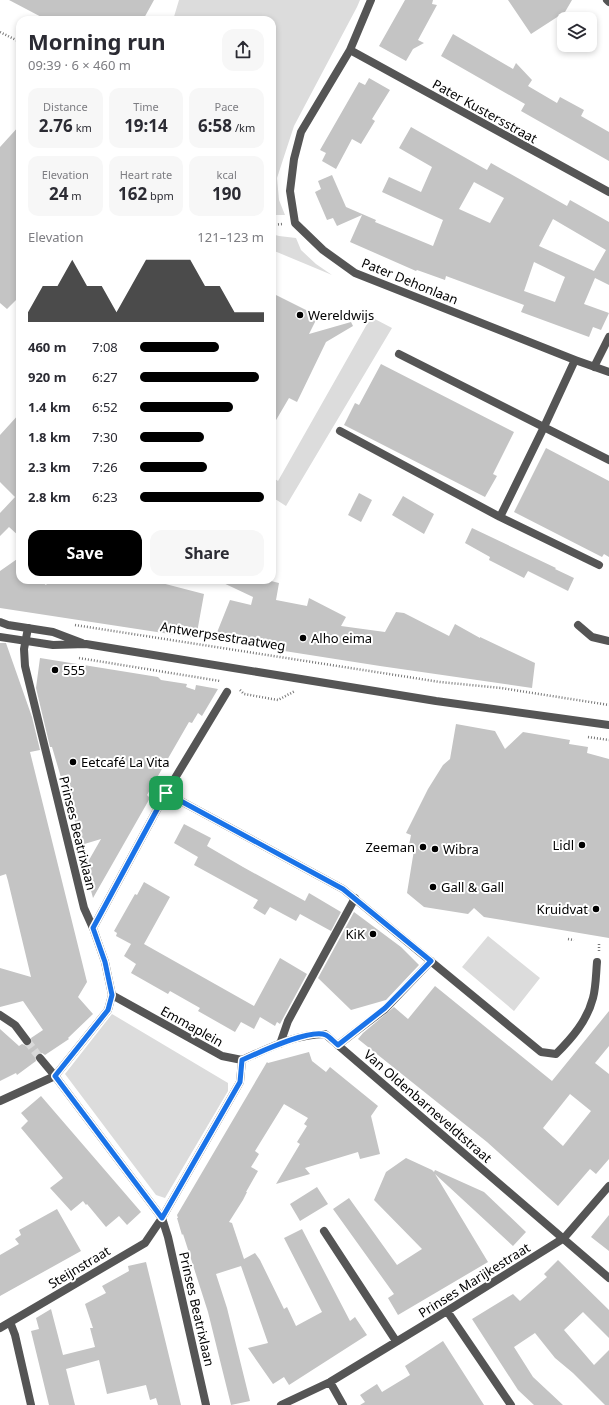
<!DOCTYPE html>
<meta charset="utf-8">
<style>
body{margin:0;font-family:"Noto Sans",sans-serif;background:#f7f7f7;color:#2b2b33;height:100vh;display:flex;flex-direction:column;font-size:15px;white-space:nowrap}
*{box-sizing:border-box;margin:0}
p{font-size:13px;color:#7c7c81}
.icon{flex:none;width:22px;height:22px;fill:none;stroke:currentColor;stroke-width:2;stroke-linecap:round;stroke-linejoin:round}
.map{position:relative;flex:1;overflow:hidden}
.drawer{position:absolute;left:16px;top:16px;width:260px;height:568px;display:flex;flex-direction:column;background:#fff;border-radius:12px;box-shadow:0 2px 6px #0003}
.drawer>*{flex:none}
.tools{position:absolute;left:557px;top:12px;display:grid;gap:8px}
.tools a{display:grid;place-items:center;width:40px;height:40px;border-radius:8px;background:#fff;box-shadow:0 2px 6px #0003;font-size:20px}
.pin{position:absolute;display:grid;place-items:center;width:34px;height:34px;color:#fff;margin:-17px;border-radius:8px;box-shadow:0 2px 6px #0006}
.round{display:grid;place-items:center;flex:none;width:42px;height:42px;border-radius:12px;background:#f7f7f7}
.overview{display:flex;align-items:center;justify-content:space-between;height:68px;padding:0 12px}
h1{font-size:22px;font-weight:700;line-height:30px}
.metrics{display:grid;grid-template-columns:repeat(3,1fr);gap:6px;height:68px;padding:4px 12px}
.metrics div{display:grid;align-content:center;border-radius:10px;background:#f7f7f7;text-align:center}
.metrics b{font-size:17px;font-weight:700}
.metrics small{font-size:11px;font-weight:400}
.metrics p{font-size:11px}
.chart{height:112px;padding:8px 12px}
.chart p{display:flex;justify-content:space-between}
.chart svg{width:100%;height:72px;margin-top:4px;fill:#000;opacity:.7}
.button{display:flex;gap:8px;margin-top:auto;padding:8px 12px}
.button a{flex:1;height:46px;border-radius:12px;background:#000;color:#fff;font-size:16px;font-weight:700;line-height:46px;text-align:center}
.button a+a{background:#f7f7f7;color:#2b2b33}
ul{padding:0 12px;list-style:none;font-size:13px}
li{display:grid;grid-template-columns:64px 48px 1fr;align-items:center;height:30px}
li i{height:10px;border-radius:5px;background:#000}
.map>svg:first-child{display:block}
.green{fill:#dcdcdc}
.building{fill:#c4c4c4;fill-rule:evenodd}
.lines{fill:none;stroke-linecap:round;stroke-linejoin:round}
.minor-tunnel{stroke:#d9d9d9;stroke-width:8;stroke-dasharray:8 4;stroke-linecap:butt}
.path{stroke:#777;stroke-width:2.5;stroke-dasharray:1 2;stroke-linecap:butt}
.service{stroke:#555;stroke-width:8}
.pedestrian{stroke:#555;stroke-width:8}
.minor{stroke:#555;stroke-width:8}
.tertiary{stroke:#555;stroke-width:8}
.route-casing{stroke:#fff;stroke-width:8}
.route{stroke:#1a73e8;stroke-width:5}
.poi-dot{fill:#000;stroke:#fff;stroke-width:1.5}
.labels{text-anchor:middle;stroke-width:4;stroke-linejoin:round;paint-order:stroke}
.street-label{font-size:13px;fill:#000;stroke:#fff}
.poi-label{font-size:13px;fill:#000;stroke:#fff;text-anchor:start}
</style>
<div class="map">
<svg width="609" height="1405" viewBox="0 0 609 1405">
<rect width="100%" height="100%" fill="#fff"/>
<path class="green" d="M 179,0 L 360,0 L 357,7 L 294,126 L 277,178 L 279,200 L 285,215 L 272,215 L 272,20 L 173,20 Z
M 272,234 L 279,236 L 296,238 L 301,250 L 316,264 L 332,275 L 272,250 Z
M 371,317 L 392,328 L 286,506 L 272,497 L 272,477 L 278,481 Z
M 488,936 L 540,978 L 514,1011 L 462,967 Z
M 112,1014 L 228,1083 L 228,1091 L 165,1198 L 156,1195 L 65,1074 Z"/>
<path class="building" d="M 9,0 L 154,0 L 143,20 L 47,20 Z
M 405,0 L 433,0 L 432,4 L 437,5 L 418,40 L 424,43 L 413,49 L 406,61 L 379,46 Z
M 508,0 L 572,0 L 565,12 L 531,34 Z
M 453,34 L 513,69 L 516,63 L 532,80 L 528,86 L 557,103 L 560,97 L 584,110 L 581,116 L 609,132 L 609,161 L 521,111 L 525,104 L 441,56 Z
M 369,78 L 390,90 L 372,119 L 375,121 L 361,144 L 352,139 L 336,169 L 322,161 L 326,153 L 320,150 L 359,82 L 365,85 Z
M 20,125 L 20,296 L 7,309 L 0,303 L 0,147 Z
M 411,127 L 487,170 L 491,163 L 567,206 L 570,200 L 609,222 L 609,285 L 595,278 L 584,304 L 609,313 L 601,330 L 593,327 L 589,337 L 521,312 L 524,305 L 446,276 L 445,280 L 417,270 L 416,271 L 350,242 L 362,215 L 337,226 L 333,218 L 327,220 L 315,192 L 321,189 L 318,181 L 332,175 L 346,207 L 376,220 L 375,222 L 433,246 L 443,220 L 382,192 L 389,177 L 421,192 L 432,167 L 399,148 ZM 474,182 L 504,198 L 490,223 L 459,209 ZM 553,219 L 606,250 L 594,271 L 539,246 ZM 534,262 L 565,277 L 555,302 L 524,291 Z
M 272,293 L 318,316 L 309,334 L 351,322 L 353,326 L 326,342 L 297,402 L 289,398 L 272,427 Z
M 381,364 L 514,432 L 493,474 L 497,476 L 485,497 L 344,425 L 355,403 L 359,405 Z
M 20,413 L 20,537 L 9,527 L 0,536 L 0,513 L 15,497 L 0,482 L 0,435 Z
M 546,448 L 609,481 L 609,557 L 604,554 L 602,557 L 514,512 Z
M 359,493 L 372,500 L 361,522 L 348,515 Z
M 403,496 L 434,514 L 424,534 L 392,515 Z
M 472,528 L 556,568 L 555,569 L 574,578 L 568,591 L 528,571 L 524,578 L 489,560 L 490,557 L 465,543 Z
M 20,557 L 20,580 L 39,580 L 46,585 L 50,580 L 150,580 L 204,594 L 196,638 L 0,608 L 0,571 Z
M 217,580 L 267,580 L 279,583 L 276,600 L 307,606 L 309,598 L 346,617 L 341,626 L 385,632 L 396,612 L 404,613 L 449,636 L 455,624 L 480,638 L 480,637 L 535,663 L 532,688 L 380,666 L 214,640 L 230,600 L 251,605 L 253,597 Z
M 0,643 L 6,643 L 32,717 L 40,750 L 30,752 L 87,982 L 78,997 L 93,1014 L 68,1038 L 69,1039 L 45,1055 L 42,1053 L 37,1054 L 35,1056 L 36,1061 L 17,1075 L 16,1073 L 0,1081 L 0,1029 L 19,1046 L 22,1044 L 27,1046 L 32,1044 L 31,1038 L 43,1030 L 23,1001 L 0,1007 L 0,968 L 31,977 L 8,881 L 6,874 L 0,876 Z
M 40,658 L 158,677 L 161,680 L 187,684 L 186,687 L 195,690 L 196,685 L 218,689 L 202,716 L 198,713 L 192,723 L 189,722 L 147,795 L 150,798 L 93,898 L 89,883 L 84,885 L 81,874 L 101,839 L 81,845 L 69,798 L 67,798 L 52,747 L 50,747 L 36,688 Z
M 456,724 L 495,731 L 505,749 L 523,732 L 570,740 L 569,744 L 588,747 L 587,753 L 609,759 L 609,938 L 484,917 L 474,908 L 468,914 L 424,907 L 407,893 L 414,850 L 408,850 L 411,835 L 406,833 L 428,789 L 443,765 L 450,759 Z
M 184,824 L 211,838 L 207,846 L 243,867 L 305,901 L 309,893 L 341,912 L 331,931 L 300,914 L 296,921 L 270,907 L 265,915 L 253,908 L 258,900 L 194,865 L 198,857 L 174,843 Z
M 144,882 L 170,897 L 144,944 L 254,1006 L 280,958 L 307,974 L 280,1024 L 277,1022 L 275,1026 L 260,1017 L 254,1029 L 241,1022 L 235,1032 L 198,1011 L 200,1008 L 170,991 L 168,994 L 131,973 L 136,964 L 124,956 L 131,944 L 116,936 L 117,933 L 114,931 L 135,894 L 137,895 Z
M 354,912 L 401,947 L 419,965 L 386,1000 L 351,1010 L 318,978 Z
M 435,986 L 552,1081 L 609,1011 L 609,1046 L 595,1063 L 609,1074 L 609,1159 L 596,1174 L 590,1169 L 558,1206 L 487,1142 L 358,1039 L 363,1033 L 394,1007 L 408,1019 ZM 570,1094 L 591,1111 L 563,1146 L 543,1128 Z
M 309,1052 L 312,1061 L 326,1072 L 330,1067 L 378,1106 L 371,1116 L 380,1154 L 360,1159 L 358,1152 L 305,1168 L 310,1174 L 276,1184 L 300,1144 L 297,1142 L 307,1126 L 304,1124 L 308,1118 L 284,1104 L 255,1151 L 259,1154 L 251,1167 L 258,1171 L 246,1192 L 247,1192 L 243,1200 L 229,1222 L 232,1223 L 244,1259 L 255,1253 L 260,1260 L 284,1309 L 287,1307 L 296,1326 L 322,1312 L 284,1238 L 302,1229 L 350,1321 L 355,1317 L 367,1335 L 289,1385 L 284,1377 L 273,1384 L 248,1348 L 268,1343 L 241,1266 L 216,1274 L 227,1308 L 250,1401 L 231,1405 L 208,1312 L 183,1234 L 182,1235 L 177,1218 L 178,1218 L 177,1215 L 267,1062 L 268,1063 Z
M 41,1096 L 141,1212 L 127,1225 L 119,1216 L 106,1227 L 87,1204 L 86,1205 L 83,1201 L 71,1211 L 50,1188 L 63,1178 L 21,1128 L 28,1121 L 21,1113 Z
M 406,1158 L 432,1170 L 434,1172 L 435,1170 L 484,1192 L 526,1232 L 513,1246 L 435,1174 L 488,1262 L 398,1315 L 388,1298 L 394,1294 L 333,1209 L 349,1198 L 397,1265 L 422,1249 L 374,1200 L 386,1172 Z
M 317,1187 L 328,1204 L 300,1221 L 290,1204 Z
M 57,1209 L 81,1251 L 0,1296 L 0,1255 L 19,1244 L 15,1239 L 21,1235 L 19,1230 Z
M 609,1215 L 609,1251 L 591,1237 Z
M 558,1260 L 609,1310 L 609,1338 L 583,1312 L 564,1330 L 594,1365 L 609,1350 L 609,1405 L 605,1405 L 573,1373 L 555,1358 L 535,1333 L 514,1347 L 533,1377 L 563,1405 L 534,1405 L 518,1390 L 472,1319 L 513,1294 L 520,1301 L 547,1277 L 544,1274 Z
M 146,1262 L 181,1405 L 158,1405 L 156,1398 L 150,1400 L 146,1385 L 107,1394 L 99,1360 L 66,1369 L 75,1405 L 49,1405 L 31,1331 L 39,1329 L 36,1318 L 51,1309 L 63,1355 L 95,1347 L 90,1328 L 93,1328 L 85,1304 L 106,1293 L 102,1286 L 129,1271 L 128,1266 Z
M 443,1341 L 484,1405 L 360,1405 L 365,1402 L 360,1395 L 377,1384 L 382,1392 L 410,1375 L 405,1366 Z"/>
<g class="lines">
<path class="minor-tunnel" d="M 27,1041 L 40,1058"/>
<path class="path" d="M 0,32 L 20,42
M 272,225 L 283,224
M 75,625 L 440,682 L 501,688 L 609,705
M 79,658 L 220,681
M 240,690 L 244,694 L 278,700 L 295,691
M 588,737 L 609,740
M 568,939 L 574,940
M 599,951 L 599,944"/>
<path class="service" d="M 340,431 L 500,517 L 599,565
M 500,517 L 544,427"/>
<path class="pedestrian" d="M 280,1044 L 288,1021 L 355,898
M 338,1045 L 385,1009 L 431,961"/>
<path class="minor" d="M 371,0 L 350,50 L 301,132 L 294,159 L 290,191 L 295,223 L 323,250 L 355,273 L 575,360 L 609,372
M 607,0 L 609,2
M 350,50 L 609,192
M 399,354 L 609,460
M 594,367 L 609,337
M 544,427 L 575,360
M 578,625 L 592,637 L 609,641
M 28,628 L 24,649 L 25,666 L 84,908 L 93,928 L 105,962 L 112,995 L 108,1010 L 55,1076 L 162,1218 L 168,1237 L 206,1405
M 166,793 L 343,889 L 541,1052 L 556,1054 C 572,1038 587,1021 593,998 C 596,987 596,973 597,962
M 93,928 L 166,793 L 227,692
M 0,1015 L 15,1025 L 27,1041
M 242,1060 C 269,1048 296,1034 325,1034 L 609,1278
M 0,1101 L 55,1076 L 40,1058
M 324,1231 L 396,1341
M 447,1311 L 511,1405
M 10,1322 L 15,1335 L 31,1405
M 0,1328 L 145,1243 L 162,1218 L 240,1082 L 242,1060 L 222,1056 L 112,995
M 330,1382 L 343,1405
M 281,1405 L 330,1382 L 447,1311 L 564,1238 L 609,1186"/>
<path class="tertiary" d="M 0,622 L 8,625 L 53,632 L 82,643
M 0,637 L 53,645 L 86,644 L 436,701 L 609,725"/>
</g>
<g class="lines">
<g class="route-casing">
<path id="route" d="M 166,793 L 343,889 L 431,961 L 385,1008 L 338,1045 C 334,1042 330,1037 326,1035 C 310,1028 258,1053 242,1060 L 240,1082 L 162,1218 L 55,1076 L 108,1010 L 112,995 L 105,962 L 93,928 Z"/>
</g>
<use href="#route" class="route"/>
</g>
<g class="poi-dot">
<circle cx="300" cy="315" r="4"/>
<circle cx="303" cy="638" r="4"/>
<circle cx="55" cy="670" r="4"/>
<circle cx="73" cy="762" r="4"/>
<circle cx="582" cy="845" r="4"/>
<circle cx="423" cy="847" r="4"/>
<circle cx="435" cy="849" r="4"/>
<circle cx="433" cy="887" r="4"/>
<circle cx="596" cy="909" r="4"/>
<circle cx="373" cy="934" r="4"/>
</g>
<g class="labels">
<g class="street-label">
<text transform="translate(485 111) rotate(29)" y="5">Pater Kustersstraat</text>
<text transform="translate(410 281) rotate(22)" y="5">Pater Dehonlaan</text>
<text transform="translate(223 636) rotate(9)" y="5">Antwerpsestraatweg</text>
<text transform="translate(78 833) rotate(76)" y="5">Prinses Beatrixlaan</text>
<text transform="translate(192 1026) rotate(29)" y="5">Emmaplein</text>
<text transform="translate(428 1106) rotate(41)" y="5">Van Oldenbarneveldtstraat</text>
<text transform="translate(79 1267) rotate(-31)" y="5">Steijnstraat</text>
<text transform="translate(474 1280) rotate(-32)" y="5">Prinses Marijkestraat</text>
<text transform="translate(197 1309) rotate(77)" y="5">Prinses Beatrixlaan</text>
</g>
<g class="poi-label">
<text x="308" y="320">Wereldwijs</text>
<text x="311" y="643">Alho eima</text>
<text x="63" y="675">555</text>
<text x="81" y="767">Eetcafé La Vita</text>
<text x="574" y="850" text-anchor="end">Lidl</text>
<text x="415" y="852" text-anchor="end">Zeeman</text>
<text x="443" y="854">Wibra</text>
<text x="441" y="892">Gall &amp; Gall</text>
<text x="588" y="914" text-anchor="end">Kruidvat</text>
<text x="365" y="939" text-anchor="end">KiK</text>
</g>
</g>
</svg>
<div class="tools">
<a><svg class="icon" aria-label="layers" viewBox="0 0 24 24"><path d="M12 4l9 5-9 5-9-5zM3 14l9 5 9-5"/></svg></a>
</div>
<div class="pin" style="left:166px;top:793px;background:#1e9e55"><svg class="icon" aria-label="arrive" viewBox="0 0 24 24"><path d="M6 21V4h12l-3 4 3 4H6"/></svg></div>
<section class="drawer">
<div class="overview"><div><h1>Morning run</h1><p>09:39 · 6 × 460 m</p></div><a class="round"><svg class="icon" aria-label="share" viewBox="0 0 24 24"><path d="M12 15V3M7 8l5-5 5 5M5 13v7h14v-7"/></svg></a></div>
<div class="metrics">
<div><p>Distance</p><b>2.76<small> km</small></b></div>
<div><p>Time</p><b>19:14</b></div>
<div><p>Pace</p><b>6:58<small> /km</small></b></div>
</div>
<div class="metrics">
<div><p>Elevation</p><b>24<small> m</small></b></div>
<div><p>Heart rate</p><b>162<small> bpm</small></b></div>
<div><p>kcal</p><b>190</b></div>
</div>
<div class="chart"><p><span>Elevation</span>121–123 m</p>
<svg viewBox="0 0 160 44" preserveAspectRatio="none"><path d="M0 44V38L10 22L20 22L30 6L40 22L50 22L60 38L70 22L80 6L90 6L100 6L110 6L120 22L130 22L140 38L150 38L160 38V44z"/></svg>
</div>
<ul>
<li><b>460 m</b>7:08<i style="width:64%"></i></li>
<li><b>920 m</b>6:27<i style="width:96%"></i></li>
<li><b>1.4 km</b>6:52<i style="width:75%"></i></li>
<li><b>1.8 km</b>7:30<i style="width:52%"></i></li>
<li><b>2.3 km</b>7:26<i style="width:54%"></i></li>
<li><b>2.8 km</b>6:23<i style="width:100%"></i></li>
</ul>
<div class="button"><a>Save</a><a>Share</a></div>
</section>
</div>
